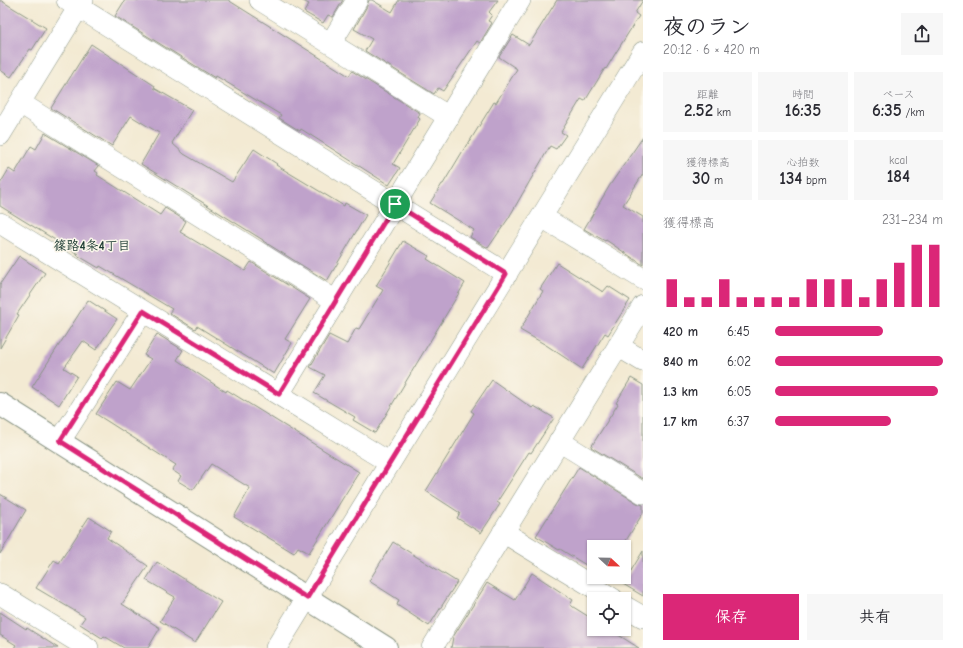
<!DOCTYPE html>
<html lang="ja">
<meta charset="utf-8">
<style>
body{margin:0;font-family:"Comic Neue","Klee One",sans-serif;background:#f7f7f7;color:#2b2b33;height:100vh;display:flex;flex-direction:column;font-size:15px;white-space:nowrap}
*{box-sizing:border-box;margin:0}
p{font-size:13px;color:#7c7c81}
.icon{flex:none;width:22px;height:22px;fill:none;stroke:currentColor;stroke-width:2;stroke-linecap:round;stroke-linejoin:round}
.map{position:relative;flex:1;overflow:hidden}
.details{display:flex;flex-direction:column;background:#fff;width:320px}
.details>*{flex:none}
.needle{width:26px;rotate:112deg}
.fabs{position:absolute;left:587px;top:540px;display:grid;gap:8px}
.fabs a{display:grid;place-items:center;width:44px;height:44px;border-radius:0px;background:#fff;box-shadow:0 1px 3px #0004;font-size:20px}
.pin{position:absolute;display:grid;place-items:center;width:34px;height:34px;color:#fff;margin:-17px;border:2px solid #fff;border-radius:50%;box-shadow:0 1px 4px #0007}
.round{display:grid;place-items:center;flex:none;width:42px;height:42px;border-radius:0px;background:#f7f7f7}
.headline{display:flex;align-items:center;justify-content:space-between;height:68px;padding:0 20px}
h1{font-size:22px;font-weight:700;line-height:30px}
.stats{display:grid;grid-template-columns:repeat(3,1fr);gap:6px;height:68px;padding:4px 20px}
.stats div{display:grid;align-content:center;border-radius:0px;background:#f7f7f7;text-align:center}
.stats b{font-size:17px;font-weight:700}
.stats small{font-size:11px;font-weight:400}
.stats p{font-size:11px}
.chart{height:112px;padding:8px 20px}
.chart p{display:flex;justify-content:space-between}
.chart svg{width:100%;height:72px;margin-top:4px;stroke:#db2777;stroke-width:6}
.button{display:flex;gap:8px;margin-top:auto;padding:8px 20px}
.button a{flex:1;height:46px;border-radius:0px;background:#db2777;color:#fff;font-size:16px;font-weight:700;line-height:46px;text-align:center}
.button a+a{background:#f7f7f7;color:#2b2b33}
ul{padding:0 20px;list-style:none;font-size:13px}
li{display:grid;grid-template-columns:64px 48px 1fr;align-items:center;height:30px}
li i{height:10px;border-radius:5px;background:#db2777}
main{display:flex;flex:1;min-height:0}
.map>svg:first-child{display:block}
.building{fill:#bfa2cb}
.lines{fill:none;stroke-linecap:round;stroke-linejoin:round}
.street-casing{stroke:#899484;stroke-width:22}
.primary-casing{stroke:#899484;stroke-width:24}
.street{stroke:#fff;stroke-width:21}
.primary{stroke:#fff;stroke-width:22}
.route-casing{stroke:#fff;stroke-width:8}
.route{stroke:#db2777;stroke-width:5}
.labels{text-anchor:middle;stroke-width:3;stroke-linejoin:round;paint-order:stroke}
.neighbourhood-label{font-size:13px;font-weight:bold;fill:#1f3d34;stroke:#fbf7ec}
</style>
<main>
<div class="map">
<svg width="643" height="648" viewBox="0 0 643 648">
<rect width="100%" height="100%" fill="#fbf7ec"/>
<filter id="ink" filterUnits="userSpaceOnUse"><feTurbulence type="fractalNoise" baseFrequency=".025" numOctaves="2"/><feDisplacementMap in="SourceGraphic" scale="8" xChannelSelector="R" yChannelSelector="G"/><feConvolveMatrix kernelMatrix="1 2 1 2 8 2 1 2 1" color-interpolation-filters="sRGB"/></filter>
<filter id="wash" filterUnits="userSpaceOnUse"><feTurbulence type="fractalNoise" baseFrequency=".012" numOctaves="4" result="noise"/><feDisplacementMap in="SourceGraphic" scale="16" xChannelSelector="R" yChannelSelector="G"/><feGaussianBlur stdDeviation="0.9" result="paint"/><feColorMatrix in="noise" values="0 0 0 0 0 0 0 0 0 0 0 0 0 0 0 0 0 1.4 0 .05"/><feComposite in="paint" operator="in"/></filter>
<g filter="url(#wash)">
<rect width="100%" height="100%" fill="#f3ead3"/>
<g id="blocks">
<path class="building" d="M 0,0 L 46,28 L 32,50 L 30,49 L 11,77 L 0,70 Z
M 125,0 L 228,0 L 349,76 L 352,71 L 420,113 L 418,117 L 420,119 L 393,164 L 400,168 L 389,185 L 301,129 L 300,131 L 279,118 L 281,115 L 216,76 L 215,78 L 115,16 Z
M 301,0 L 343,0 L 333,17 L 328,15 L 323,23 L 304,12 L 309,4 Z
M 369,0 L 372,0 L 392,12 L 399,0 L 498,0 L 489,12 L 492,15 L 488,21 L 492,23 L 480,43 L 477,41 L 443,91 L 438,88 L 434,94 L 365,51 L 372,39 L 354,29 L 367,6 Z
M 557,0 L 643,0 L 635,13 L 639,16 L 615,54 L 606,69 L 605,68 L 585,101 L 581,99 L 561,132 L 566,135 L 556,149 L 550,146 L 508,219 L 488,248 L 470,237 L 474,230 L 430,203 L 442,184 L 443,184 L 467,144 L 468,144 L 494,102 L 496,103 L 517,69 L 499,57 L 513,35 L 529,45 Z
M 91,44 L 155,86 L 154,88 L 192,110 L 172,143 L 184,154 L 232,182 L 254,149 L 277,164 L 276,165 L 344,206 L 345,203 L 366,215 L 327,281 L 263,241 L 263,240 L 141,164 L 159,133 L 131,116 L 112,146 L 51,108 Z
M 45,133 L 99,166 L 95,171 L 98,173 L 97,175 L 160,215 L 165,208 L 186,221 L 180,232 L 245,271 L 251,262 L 310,299 L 285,339 L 292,343 L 274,374 L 197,326 L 195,329 L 169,313 L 172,309 L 100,266 L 99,268 L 77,255 L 78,254 L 0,206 L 0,184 L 9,169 L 15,173 L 31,146 L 36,149 Z
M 643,137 L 643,174 L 623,205 L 643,217 L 643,265 L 606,240 L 605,241 L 584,229 L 610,185 Z
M 403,241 L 429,256 L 427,259 L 465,283 L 375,433 L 353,420 L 355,417 L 314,393 L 325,375 L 310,367 L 329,335 L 347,344 L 356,328 L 359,329 L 383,290 L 376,286 Z
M 19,256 L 45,273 L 17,314 L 19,315 L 0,348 L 0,284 Z
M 557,263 L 603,292 L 608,286 L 630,300 L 608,335 L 605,333 L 582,369 L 546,345 L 520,330 L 543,291 L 540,289 Z
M 88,300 L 117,319 L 96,350 L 83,341 L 64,368 L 77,376 L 59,405 L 32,387 Z
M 157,334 L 183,350 L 177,360 L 226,392 L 227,390 L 359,472 L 309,553 L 298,547 L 294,553 L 234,517 L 250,488 L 211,464 L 193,490 L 178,481 L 181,476 L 172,470 L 176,465 L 96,414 L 117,382 L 130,390 L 151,359 L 144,355 Z
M 631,378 L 643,385 L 643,479 L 591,447 L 618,404 L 616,403 Z
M 492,380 L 532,408 L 534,406 L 554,418 L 531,453 L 529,452 L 497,502 L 500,504 L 481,533 L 457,518 L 460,513 L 426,491 L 474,413 L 471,411 Z
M 579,467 L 637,503 L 643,505 L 643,513 L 622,547 L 594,547 L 594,570 L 560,549 L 559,550 L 536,536 Z
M 0,494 L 26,510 L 0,554 Z
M 89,517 L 111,531 L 107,538 L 148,566 L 122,604 L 160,628 L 148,648 L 124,648 L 104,636 L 102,638 L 80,624 L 85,617 L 36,588 L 54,560 L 59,563 Z
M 393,542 L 457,582 L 429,626 L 397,605 L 399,600 L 369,581 Z
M 643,551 L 643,596 L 623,584 Z
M 157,562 L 221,602 L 195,643 L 160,621 L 175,597 L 146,580 Z
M 532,573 L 573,600 L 570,605 L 594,620 L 594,631 L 595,629 L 609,629 L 639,648 L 451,648 L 453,637 L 487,583 L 515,600 Z
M 0,612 L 26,629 L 27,628 L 58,648 L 14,648 L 16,645 L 0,635 Z"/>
</g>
</g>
<g filter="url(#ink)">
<use href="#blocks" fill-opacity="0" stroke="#899484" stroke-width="1"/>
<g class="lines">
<g class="street-casing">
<path id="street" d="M 67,0 L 507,274
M 260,0 L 449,117
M 331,43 L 357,0
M 20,103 L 336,301
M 0,135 L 83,0
M 542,217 L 643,279
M 0,223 L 390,463
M 618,346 L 643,361
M 279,394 L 520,0
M 60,441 L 143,311
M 559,441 L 643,493
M 503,532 L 613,599
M 0,594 L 88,648
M 624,606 L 643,617
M 276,648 L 643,52
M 432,648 L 643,306"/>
</g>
<g class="primary-casing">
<path id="primary" d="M 0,404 L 386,648"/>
</g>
<use href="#street" class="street"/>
<use href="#primary" class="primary"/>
</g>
</g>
<g class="lines" filter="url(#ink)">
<g class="route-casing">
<path id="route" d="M 395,204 L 506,274 L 307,598 L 60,441 L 143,311 L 279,394 Z"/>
</g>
<use href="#route" class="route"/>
</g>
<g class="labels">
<g class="neighbourhood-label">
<text x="92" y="250">篠路4条4丁目</text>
</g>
</g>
</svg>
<div class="fabs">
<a><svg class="needle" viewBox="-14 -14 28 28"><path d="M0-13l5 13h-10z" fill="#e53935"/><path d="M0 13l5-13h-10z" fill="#7c7c81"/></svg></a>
<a><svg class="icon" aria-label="locate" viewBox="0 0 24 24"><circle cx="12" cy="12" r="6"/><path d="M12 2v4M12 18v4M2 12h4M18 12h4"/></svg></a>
</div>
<div class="pin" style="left:395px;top:204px;background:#1e9e55"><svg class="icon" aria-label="arrive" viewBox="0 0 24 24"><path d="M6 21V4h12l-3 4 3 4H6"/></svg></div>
</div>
<section class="details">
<div class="headline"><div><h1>夜のラン</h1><p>20:12 · 6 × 420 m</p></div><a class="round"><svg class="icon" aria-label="share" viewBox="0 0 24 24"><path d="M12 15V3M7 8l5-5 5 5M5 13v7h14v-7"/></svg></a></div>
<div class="stats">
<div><p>距離</p><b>2.52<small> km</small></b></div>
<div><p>時間</p><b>16:35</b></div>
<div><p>ペース</p><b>6:35<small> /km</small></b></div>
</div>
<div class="stats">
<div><p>獲得標高</p><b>30<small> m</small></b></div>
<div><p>心拍数</p><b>134<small> bpm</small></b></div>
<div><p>kcal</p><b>184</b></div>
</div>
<div class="chart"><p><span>獲得標高</span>231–234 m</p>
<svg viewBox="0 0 160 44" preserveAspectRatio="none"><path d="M5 44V27M15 44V38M25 44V38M35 44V27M45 44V38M55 44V38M65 44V38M75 44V38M85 44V27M95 44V27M105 44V27M115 44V38M125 44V27M135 44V17M145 44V6M155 44V6"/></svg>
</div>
<ul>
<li><b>420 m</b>6:45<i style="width:64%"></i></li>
<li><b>840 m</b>6:02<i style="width:100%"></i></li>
<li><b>1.3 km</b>6:05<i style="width:97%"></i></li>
<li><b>1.7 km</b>6:37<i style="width:69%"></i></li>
</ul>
<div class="button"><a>保存</a><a>共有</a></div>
</section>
</main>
